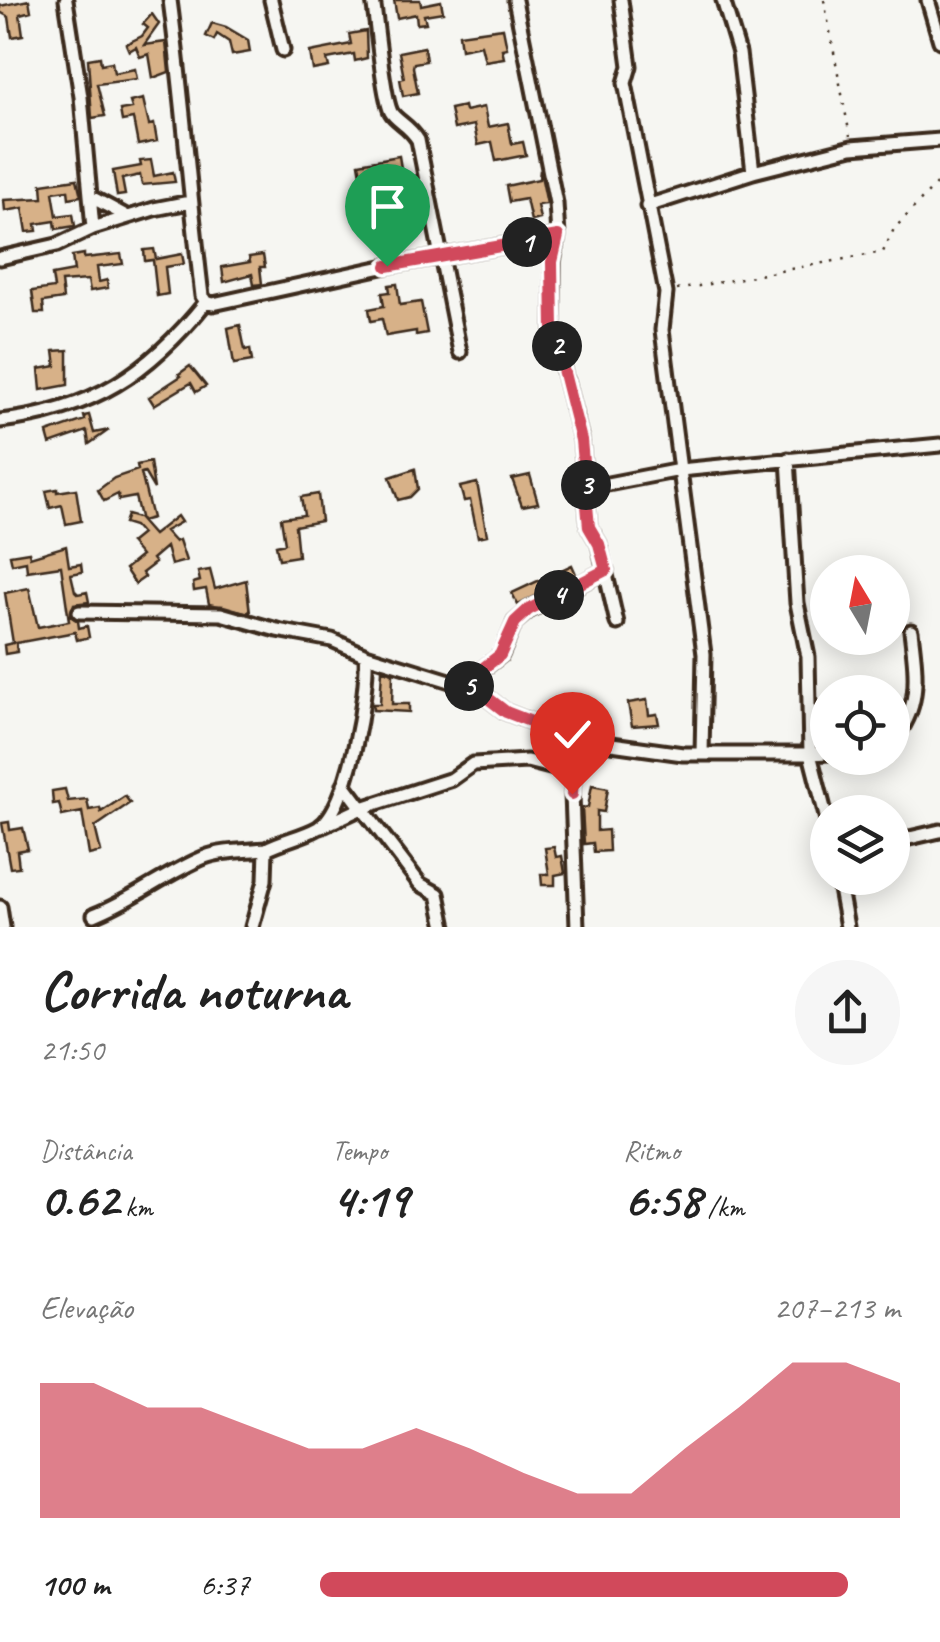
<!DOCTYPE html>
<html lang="pt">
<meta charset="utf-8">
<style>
body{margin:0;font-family:Caveat,sans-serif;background:#f6f6f6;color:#222;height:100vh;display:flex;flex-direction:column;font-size:38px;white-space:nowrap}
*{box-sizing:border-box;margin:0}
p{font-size:32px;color:#767676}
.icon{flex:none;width:55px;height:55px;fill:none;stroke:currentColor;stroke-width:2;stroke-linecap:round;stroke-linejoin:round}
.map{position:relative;height:927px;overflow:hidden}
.details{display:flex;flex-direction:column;background:#fff;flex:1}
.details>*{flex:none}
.needle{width:65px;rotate:350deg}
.controls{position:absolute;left:810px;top:555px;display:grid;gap:20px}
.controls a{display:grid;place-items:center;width:100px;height:100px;border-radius:50%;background:#fff;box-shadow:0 5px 25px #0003;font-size:50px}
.pin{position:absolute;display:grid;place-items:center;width:85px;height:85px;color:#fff;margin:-102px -42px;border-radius:50% 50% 50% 0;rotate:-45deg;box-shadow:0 0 10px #0007}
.pin .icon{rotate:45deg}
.km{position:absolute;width:50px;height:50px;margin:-25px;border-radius:50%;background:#222;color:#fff;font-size:28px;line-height:50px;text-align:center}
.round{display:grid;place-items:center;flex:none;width:105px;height:105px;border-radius:52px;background:#f6f6f6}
.headline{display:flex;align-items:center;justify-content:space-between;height:170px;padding:0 40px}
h1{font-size:55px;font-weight:600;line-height:75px}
.figures{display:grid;grid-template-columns:repeat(3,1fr);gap:15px;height:170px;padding:10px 40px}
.figures div{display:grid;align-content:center}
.figures b{font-size:50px;font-weight:600}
.figures small{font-size:28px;font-weight:400}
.figures p{font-size:28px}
.chart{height:280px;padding:20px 40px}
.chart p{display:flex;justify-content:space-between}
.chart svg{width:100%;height:180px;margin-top:10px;fill:#d1495b;opacity:.7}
ul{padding:0 40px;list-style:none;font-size:32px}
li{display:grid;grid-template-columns:160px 120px 1fr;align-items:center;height:75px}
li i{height:25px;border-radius:12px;background:#d1495b}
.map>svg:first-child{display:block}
.building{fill:#d7b188;stroke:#3b2a1e;stroke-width:2.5}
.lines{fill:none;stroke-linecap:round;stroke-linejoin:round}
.minor-casing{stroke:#3b2a1e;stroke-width:19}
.path{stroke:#3b2a1e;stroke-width:2.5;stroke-dasharray:2.5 8;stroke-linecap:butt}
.minor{stroke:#f6f6f2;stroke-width:11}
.route-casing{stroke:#fff;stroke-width:20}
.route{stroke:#d1495b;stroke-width:12}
</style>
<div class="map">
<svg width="940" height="927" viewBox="0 0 940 927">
<rect width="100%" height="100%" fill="#f6f6f2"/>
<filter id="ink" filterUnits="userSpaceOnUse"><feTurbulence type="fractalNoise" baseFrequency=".01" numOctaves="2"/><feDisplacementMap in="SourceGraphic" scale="20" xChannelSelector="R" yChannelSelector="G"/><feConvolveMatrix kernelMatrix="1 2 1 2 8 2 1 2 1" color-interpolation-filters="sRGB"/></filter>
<g filter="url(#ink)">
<path class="building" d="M 29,0 L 31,11 L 20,14 L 23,35 L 12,37 L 9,17 L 0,12 L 0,6 Z
M 394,0 L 420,0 L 421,5 L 441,1 L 443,12 L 424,15 L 426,23 L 417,24 L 416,14 L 397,18 Z
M 152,14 L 159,24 L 144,45 L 166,42 L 169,72 L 153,78 L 149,54 L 140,57 L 136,47 L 129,51 L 126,44 L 142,36 L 148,28 L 143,24 Z
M 212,23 L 226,27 L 248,40 L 250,52 L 232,55 L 229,42 L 217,34 L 214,40 L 206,36 Z
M 503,28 L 507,48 L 502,49 L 504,58 L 485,61 L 481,45 L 461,49 L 459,34 Z
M 366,31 L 367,58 L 355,61 L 354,54 L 327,59 L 329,67 L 313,70 L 310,52 L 351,44 L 349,34 Z
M 424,47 L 426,61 L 414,63 L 413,67 L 418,93 L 403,96 L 400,79 L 404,78 L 399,52 Z
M 100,57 L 101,64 L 112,62 L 114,73 L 135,69 L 137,79 L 97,84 L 105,116 L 92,118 L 88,59 Z
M 143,99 L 149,125 L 154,124 L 157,141 L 138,145 L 133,119 L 122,121 L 120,110 L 132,108 L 130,102 Z
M 464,106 L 465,111 L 484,107 L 488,127 L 508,123 L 512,144 L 523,142 L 526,155 L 496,161 L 492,142 L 478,145 L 474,125 L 454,129 L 450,109 Z
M 399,156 L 401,168 L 392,170 L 399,225 L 388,227 L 378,172 L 361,174 L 359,163 Z
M 151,160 L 154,176 L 173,172 L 175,182 L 142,185 L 140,175 L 122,179 L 125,195 L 117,196 L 113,171 L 141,166 L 140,161 Z
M 540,170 L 547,204 L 537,205 L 540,219 L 531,221 L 526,199 L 509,202 L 506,186 L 539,179 Z
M 77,179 L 81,196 L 69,198 L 68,190 L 53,192 L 57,216 L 73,214 L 75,226 L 56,229 L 55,221 L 36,224 L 37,231 L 27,232 L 23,208 L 5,211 L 4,200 L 43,198 L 42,184 Z
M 154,249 L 156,259 L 182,254 L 184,264 L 165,267 L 168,294 L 157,296 L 153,260 L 145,261 L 144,250 Z
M 84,254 L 84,258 L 121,254 L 123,264 L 97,267 L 99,282 L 107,280 L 108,288 L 90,291 L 88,280 L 61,282 L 63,299 L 43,302 L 44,313 L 35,313 L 32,291 L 54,288 L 52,275 L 74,271 L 72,256 Z
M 263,255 L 265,267 L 260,267 L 262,284 L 254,285 L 252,274 L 224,282 L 222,267 L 250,262 L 249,257 Z
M 397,284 L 400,305 L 421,302 L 427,333 L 416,335 L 416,331 L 386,336 L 382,319 L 371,321 L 369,309 L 384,306 L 382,293 L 390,292 L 389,285 Z
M 240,325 L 245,350 L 250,349 L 252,361 L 234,364 L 228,328 Z
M 68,350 L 68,385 L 41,390 L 39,369 L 56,366 L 54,351 Z
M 190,366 L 206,386 L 196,392 L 191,383 L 154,405 L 149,397 L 181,376 L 179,374 Z
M 89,415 L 94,433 L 109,430 L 89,444 L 87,431 L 50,444 L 47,433 L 85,420 L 84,416 Z
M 150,462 L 154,489 L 144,472 L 141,473 L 152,518 L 141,521 L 135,497 L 119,500 L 118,494 L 104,501 L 98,490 L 114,478 L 138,470 L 137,465 Z
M 415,469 L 418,489 L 410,497 L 398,500 L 390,477 Z
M 530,475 L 538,503 L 522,506 L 512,479 Z
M 477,483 L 487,535 L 478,537 L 470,500 L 464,501 L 460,487 Z
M 57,489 L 57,492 L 76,489 L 81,521 L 66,524 L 62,505 L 50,508 L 46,491 Z
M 318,494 L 321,521 L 295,526 L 298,556 L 279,559 L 276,545 L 285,543 L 281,518 L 304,515 L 301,497 Z
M 127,515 L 138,518 L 153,535 L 177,516 L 181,522 L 165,531 L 175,542 L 179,540 L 186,561 L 171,565 L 166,547 L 152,559 L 155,563 L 142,573 L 145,577 L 135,584 L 125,569 L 141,556 L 130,543 L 141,534 L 134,526 L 124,523 Z
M 66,546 L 69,566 L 81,564 L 82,572 L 71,574 L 75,591 L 78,594 L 87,592 L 89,602 L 74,604 L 70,616 L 78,621 L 79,628 L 87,626 L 89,637 L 77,640 L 75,632 L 16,643 L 17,652 L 5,654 L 4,645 L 13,643 L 5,593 L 29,588 L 38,627 L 69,621 L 61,566 L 27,571 L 26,561 L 12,564 L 10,555 L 29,552 L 30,557 Z
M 572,565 L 576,574 L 555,582 L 556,585 L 518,605 L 512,593 Z
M 210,570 L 215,589 L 246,580 L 250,613 L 209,604 L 206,589 L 194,591 L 193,583 L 200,581 L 198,572 Z
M 382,670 L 393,673 L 392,704 L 409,704 L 409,712 L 373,710 L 373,704 L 380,704 Z
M 647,700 L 649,715 L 657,714 L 659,724 L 632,726 L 628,703 Z
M 592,785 L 608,788 L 604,812 L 597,811 L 597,831 L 608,830 L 609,851 L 594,852 L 593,843 L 584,844 L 582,808 L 588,807 Z
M 65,789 L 68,801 L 87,799 L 89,810 L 100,808 L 101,812 L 125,796 L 130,803 L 95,827 L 101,852 L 89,855 L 82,812 L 62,816 L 59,803 L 53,804 L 52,791 Z
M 9,822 L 10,830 L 23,828 L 28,849 L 17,851 L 19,867 L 10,868 L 2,823 Z
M 554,847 L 556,857 L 562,856 L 565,873 L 555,875 L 555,885 L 542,885 L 541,874 L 549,874 L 545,848 Z"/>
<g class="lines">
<g class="minor-casing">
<path id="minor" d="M 66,0 L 81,97 L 93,228
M 170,0 C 183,99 190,197 202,296 L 206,302 L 213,304 L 387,266 L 558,236
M 271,0 L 283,50
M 373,0 C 377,22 383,97 391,112 C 396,121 409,125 418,140 L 460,352
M 515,0 L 556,203 L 558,236 L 553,262 L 553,330 L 581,439 L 589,527 L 599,544 L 617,623
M 621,0 L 630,66 L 625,83 L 666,293 L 662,330 L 680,470 L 940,445
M 723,0 L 739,53 L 753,172
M 928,0 L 940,41
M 91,197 L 128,217
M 647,206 L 753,172 L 852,147 L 940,140
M 0,258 L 57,245 L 93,228 L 154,209 L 190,202
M 0,421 C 92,411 149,373 206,302
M 788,459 L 797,603 L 808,657 L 810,754 L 828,753
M 587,488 L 680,470 L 704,654 L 702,754
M 79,612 L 221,614 L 277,630 L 332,640 L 366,655 L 476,689 L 506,712 L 576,739 L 683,754 L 810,754 L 828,824
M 463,684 L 501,655 L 515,622 L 528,611 L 606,570
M 576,739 L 572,794 L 577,927
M 892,741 C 922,708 916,673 911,631
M 321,827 L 362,808 L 344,784
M 892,842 L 940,831
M 838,878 L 847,927
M 0,907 L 3,927
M 94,915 C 133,900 166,873 205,857 C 222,850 247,851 266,849
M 252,927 L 265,880 L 266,849 C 283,840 302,837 318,828 C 350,809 368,691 366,655
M 445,927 L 438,894 L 420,884 L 362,808 L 452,779 L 473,764 L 527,761 L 574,773"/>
</g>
<path class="path" d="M 824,0 L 850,136
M 677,290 L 883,252 L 894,229 L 940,180"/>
<use href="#minor" class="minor"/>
</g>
</g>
<g class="lines" filter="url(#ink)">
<g class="route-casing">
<path id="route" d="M 387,266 L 558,236 L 552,262 L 553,330 L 581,440 L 589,527 L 599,544 L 606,570 L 528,610 L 515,622 L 500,655 L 463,684 L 476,689 L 506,712 L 576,739 L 572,794"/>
</g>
<use href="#route" class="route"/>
</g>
</svg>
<div class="controls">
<a><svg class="needle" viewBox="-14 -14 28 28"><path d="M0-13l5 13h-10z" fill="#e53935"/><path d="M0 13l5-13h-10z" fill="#767676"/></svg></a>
<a><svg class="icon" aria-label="locate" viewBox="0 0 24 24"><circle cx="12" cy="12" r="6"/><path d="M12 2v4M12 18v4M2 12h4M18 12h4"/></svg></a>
<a><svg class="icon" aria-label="layers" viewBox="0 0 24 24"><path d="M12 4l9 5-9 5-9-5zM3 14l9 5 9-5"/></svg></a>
</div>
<div class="pin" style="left:387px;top:266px;background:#1e9e55"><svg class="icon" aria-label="arrive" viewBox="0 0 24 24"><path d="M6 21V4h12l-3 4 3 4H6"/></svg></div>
<div class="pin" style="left:572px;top:794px;background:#d93025"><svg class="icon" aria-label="check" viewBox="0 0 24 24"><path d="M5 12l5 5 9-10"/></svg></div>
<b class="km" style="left:527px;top:242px">1</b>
<b class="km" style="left:557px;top:346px">2</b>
<b class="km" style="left:586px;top:485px">3</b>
<b class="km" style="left:559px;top:595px">4</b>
<b class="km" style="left:469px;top:686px">5</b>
</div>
<section class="details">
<div class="headline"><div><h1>Corrida noturna</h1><p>21:50</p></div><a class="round"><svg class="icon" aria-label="share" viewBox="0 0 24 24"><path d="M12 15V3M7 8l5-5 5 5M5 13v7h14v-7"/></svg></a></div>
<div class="figures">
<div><p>Distância</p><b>0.62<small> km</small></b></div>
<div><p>Tempo</p><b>4:19</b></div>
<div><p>Ritmo</p><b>6:58<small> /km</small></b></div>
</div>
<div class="chart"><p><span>Elevação</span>207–213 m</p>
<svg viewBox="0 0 160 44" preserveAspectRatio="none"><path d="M0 44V11L10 11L20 17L30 17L40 22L50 27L60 27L70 22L80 27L90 33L100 38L110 38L120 27L130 17L140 6L150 6L160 11V44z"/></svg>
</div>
<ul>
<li><b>100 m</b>6:37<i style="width:91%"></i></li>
</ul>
</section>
